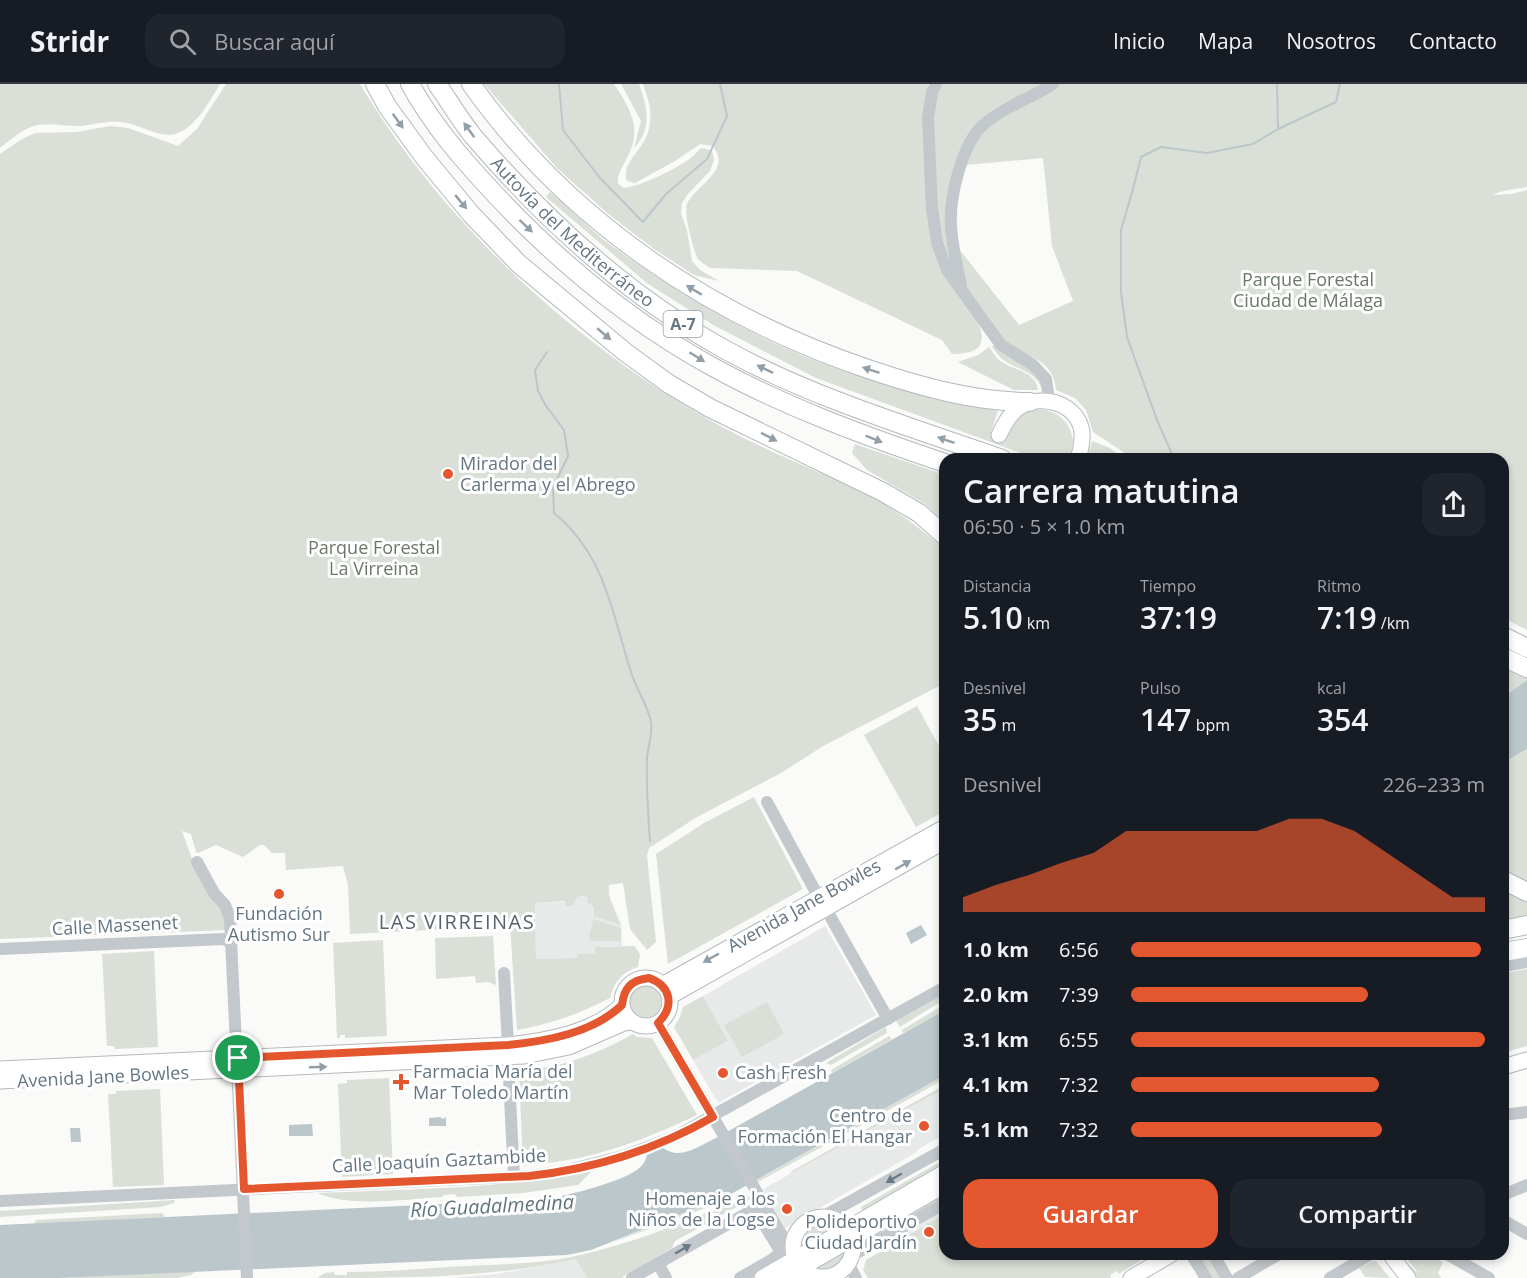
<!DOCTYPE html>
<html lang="es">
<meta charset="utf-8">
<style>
body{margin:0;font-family:"Open Sans",sans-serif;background:#20242c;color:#f1f3f6;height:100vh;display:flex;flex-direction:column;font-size:22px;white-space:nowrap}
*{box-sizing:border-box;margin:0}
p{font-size:20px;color:#9ea1a6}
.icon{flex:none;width:33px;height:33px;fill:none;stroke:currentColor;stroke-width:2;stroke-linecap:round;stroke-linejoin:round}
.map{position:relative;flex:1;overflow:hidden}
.panel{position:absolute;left:939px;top:369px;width:570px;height:807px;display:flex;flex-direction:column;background:#171b24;border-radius:18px;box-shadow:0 3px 9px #0003}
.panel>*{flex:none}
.pin{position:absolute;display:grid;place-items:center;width:51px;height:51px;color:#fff;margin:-26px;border:3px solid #fff;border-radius:50%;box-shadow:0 2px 6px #0007}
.round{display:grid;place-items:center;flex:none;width:63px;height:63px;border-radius:18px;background:#20242c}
.overview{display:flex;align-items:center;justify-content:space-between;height:102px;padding:0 24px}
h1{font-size:33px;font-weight:600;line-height:45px}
.stats{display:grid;grid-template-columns:repeat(3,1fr);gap:9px;height:102px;padding:6px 24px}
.stats div{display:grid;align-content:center}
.stats b{font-size:30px;font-weight:600}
.stats small{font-size:16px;font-weight:400}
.stats p{font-size:16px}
.chart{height:168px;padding:12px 24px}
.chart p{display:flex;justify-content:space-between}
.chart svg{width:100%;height:108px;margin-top:6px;fill:#e4572e;opacity:.7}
.primary-button{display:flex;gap:12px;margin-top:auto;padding:12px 24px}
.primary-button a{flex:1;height:69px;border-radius:18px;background:#e4572e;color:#fff;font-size:24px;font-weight:600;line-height:69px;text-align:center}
.primary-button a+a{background:#20242c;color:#f1f3f6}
ul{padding:0 24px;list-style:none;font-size:20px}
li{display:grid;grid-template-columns:96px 72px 1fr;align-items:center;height:45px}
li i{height:15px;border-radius:8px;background:#e4572e}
header{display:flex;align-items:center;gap:36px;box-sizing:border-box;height:84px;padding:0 30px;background:#171b24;border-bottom:2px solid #363941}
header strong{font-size:28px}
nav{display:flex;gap:33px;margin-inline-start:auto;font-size:21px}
.search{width:420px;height:54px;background:#20242c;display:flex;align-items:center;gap:15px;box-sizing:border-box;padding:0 21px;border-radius:18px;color:#9ea1a6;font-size:22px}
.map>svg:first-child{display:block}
.built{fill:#e8e9e9}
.green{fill:#dadfd7}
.water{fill:#bbc7cb}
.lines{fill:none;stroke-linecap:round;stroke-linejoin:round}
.stream{stroke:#bbc7cb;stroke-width:2}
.major-casing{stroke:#b5babe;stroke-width:17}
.highway-casing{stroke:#b4b9bd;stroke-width:20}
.minor{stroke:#c3c8cc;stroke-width:12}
.major{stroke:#fff;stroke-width:15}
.highway{stroke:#fff;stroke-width:18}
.oneway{fill:#939fa8}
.oneway2{fill:#6a7a87}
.route-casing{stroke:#fff;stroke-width:12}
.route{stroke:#e4572e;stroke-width:8}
.poi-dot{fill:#e4572e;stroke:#fff;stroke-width:2}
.labels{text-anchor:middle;stroke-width:6;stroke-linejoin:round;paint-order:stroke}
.shield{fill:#fff;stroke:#939fa8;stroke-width:1.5}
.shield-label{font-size:16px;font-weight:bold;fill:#657683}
.street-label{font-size:18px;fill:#657683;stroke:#fff}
.park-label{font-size:18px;fill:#687a64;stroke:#fff}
.poi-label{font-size:18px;fill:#657683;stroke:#fff;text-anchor:start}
.neighbourhood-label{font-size:20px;letter-spacing:1.5px;fill:#57646e;stroke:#fff}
.water-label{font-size:20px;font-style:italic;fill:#60757c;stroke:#fff}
</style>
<header>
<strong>Stridr</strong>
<div class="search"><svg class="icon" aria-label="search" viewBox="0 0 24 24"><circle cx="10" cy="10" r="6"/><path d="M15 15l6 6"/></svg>Buscar aquí</div>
<nav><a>Inicio</a><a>Mapa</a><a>Nosotros</a><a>Contacto</a></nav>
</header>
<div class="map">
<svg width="1527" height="1194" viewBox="0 0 1527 1194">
<rect width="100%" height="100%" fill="#fafaf8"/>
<path class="built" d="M 609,801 L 610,814 L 621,840 L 622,862 L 595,863 L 595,869 L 577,870 L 578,874 L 536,875 L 535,819 L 562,818 Z
M 825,842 L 876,931 L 718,1019 L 693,976 L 728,957 L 703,912 Z
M 945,1004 L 945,1050 L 917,1066 L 917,1068 L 785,1144 L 763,1105 Z
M 945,1113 L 945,1130 L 883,1166 L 876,1153 Z
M 577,1175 L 587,1194 L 448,1194 L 497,1190 Z"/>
<path class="green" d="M 0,0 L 220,0 C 209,18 196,44 175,50 C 162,54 143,43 131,40 C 111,35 100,40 81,42 C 65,43 46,37 31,43 C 19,48 10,56 0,64 Z
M 226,0 L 360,0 C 443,140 583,269 726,345 C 760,363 795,378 830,393 C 842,399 856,403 867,409 C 894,425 921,445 945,465 L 945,599 L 825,661 L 781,689 L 697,733 L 649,764 L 647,772 L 656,858 L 647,866 L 630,845 L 623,799 L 609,801 L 608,809 L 620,841 L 594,832 L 594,823 L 587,818 L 588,814 L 584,811 L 577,813 L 572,822 L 566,822 L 565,817 L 535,819 L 536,875 L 577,874 L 577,870 L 595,869 L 595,863 L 634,862 L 640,870 L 638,883 C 622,888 614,898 610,914 C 579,930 551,940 517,946 L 510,842 L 350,850 L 348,801 L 343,782 L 286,786 L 285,769 L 272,769 L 264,761 L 260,761 L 243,773 L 216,761 L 198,769 L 196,768 L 191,750 L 182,747 L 198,792 L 221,820 L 228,846 L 0,855 L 0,70 L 22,55 L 35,49 L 77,48 L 110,42 L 128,44 L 178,62 L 197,45 Z
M 484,0 L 614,0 C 630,24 643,45 627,74 C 623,82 617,90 618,100 L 624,104 C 639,103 680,83 692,73 C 695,71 696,68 699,66 C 703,63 707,65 712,67 L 714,76 L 710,87 L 688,110 L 682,119 L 681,130 L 687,146 L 692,177 L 700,186 L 719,197 L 694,191 L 654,165 L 606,128 L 557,84 Z
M 621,0 L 639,0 C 647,23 653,44 634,64 L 641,37 Z
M 643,0 L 928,0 L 924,21 L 924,45 L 932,158 L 980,243 C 987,267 972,269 952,270 L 942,256 L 797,187 L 710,184 C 706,181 702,179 698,175 C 694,169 683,127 687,120 C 695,102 734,85 712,62 L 700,60 L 675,77 L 635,99 L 627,97 C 621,80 640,68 645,55 C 648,50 650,43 650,37 C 652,23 647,13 643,0 Z
M 941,0 L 1047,0 C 1028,9 1005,16 988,29 C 962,48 946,103 946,134 C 945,146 950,159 952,171 L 949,173 C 944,160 939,147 937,133 C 934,101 927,28 941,0 Z
M 1059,0 L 1527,0 L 1527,103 C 1518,105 1500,106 1493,111 L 1511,110 L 1527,106 L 1527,546 L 1503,534 L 1503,375 L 1134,375 L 1093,348 L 1086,326 L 1075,314 L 1056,306 C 1053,271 1023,276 1002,255 C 995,248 967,210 964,202 C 960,191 961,176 959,165 L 1019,241 L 1073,217 L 1052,162 L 1043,74 L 965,81 L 977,55 L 991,38 Z
M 550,108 C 571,125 590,146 612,162 C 660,197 722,235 776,260 C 846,292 922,311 998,327 L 991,348 L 1007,353 C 1009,349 1010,344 1013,340 C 1031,314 1069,325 1073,356 C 1073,362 1070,369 1069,375 L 1037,375 L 816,294 L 715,242 L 648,200 L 546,113 Z
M 991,262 L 999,262 L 1035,287 L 1042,296 L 1043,306 C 1033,284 1016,287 1001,274 C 997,270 994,265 991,262 Z
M 989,263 C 992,267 995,272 998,275 C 1011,287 1036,286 1038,306 L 1014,306 L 958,278 L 978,271 Z
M 1092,357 L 1110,364 L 1123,375 L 1087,375 Z
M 855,360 L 945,391 L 945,439 L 925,420 L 867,386 L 852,369 Z
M 1503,582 L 1527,593 L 1527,596 L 1503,613 Z
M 917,622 L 945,673 L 945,727 L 916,743 L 864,651 Z
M 1527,665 L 1527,799 L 1503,788 L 1503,679 Z
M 754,713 L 803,805 L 668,880 L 656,770 L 704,739 Z
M 1503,804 L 1527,817 L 1527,833 L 1503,838 Z
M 593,835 L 621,844 L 621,857 L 591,857 L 589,853 Z
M 493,852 L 496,901 L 488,898 L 476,899 L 475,892 L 436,895 L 435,854 Z
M 383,856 L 387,952 L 345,954 L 345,951 L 340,951 L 340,954 L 337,954 L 333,859 Z
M 154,867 L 158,963 L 115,965 L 114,962 L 107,962 L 102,870 Z
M 1527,885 L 1527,962 L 1503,969 L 1503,889 Z
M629 918a17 17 0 1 1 34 0a17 17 0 1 1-34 0Z
M 945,910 L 945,915 L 900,943 L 896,937 Z
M 703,912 L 728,957 L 693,976 L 674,943 L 679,935 L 683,923 Z
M 767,918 L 784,950 L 742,973 L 724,941 Z
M 945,920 L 945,926 L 903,949 L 902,946 Z
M 886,943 L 887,949 L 831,981 L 826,979 Z
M 633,950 L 637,953 L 652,954 L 697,1031 C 659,1049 620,1065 579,1074 C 561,1078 542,1079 523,1082 L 519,988 C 566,981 591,973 633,950 Z
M 889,952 L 892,955 L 832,989 L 831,986 Z
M 945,991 L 945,995 L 758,1098 L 757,1096 Z
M 389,994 L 393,1090 L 342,1093 L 338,1000 L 347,999 L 347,996 Z
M 945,1001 L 945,1004 L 790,1090 L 792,1087 Z
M 160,1005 L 164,1101 L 113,1103 L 108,1010 L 116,1010 L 116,1007 Z
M 945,1075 L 945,1080 L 863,1127 L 861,1123 Z
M 592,1087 L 578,1101 L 523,1109 L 457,1113 L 455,1110 L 444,1111 L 442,1113 C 404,1115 352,1124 317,1109 C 408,1105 501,1105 592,1087 Z
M 945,1108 L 945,1113 L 876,1153 L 874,1149 Z
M 729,1110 L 729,1113 L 719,1119 L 608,1160 Z
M 749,1112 L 751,1115 L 675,1157 L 672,1164 L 621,1194 L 587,1194 L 576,1175 C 491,1194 404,1194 317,1194 L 325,1189 L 334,1188 L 335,1191 L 347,1191 L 347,1188 C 387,1188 427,1184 467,1182 C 503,1180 540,1180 576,1172 C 630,1160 681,1140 732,1118 L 733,1120 Z
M 175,1116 L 174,1119 L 161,1123 L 0,1133 L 0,1127 Z
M 162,1129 L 165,1133 L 34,1140 L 36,1136 Z
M 945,1130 L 945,1170 L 1151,1170 L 1119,1190 L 1117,1187 L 1110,1191 L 1111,1194 L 868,1194 L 863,1186 L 866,1176 Z
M 826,1137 L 834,1139 L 840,1144 L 799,1165 C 799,1149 812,1141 826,1137 Z
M 851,1163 C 849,1182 828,1193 810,1185 Z
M 1198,1170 L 1209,1170 L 1223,1194 L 1210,1194 Z
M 1403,1170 L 1426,1170 L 1432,1175 L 1436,1170 L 1440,1172 L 1439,1176 L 1443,1178 L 1438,1189 L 1441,1194 L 1417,1194 L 1402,1177 L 1404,1177 L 1419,1190 Z
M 1373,1177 L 1376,1177 L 1390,1194 L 1365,1193 L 1359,1184 Z
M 196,1187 L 191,1191 L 177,1194 L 60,1194 Z"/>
<path class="water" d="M 1527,596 L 1527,665 L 1503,679 L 1503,613 Z
M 921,841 L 927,851 L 911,860 L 906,849 Z
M 945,926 L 945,991 L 731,1110 L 591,1166 L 567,1171 L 60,1194 L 0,1194 L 0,1141 L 548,1115 C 568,1111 633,1096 643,1080 C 645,1078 646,1074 647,1071 L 663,1064 C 681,1077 700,1061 718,1053 Z
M 440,1033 L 443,1035 L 446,1033 L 446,1042 L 429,1042 L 429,1034 Z
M 312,1040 L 313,1052 L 289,1052 L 289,1041 Z
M 70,1044 L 80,1044 L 81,1058 L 71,1058 Z"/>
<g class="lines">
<path class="stream" d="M 559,0 L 563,46 L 600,94 L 643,138 L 666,110 L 707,75 L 727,32 L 720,0
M 1277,0 L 1278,45
M 547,268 L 535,286 L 538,307 L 546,322 L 564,346 L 568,372 L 553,404 L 554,429 C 607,473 612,531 632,591 C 637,606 648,622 651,638 C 653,649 648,663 647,674 C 646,702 648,729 650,757
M 1174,375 L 1157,336 L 1127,253 L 1121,208 L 1121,146 L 1133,105 L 1141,73 L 1161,63 L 1207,69 L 1253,60 L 1278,45 L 1336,18 L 1340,0"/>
<g class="major-casing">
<path id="major" d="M 999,351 C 1004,341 1009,331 1018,324 C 1039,310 1073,317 1081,343 C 1084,353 1081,365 1078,375
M622 918a24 24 0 1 1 48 0a24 24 0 1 1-48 0Z
M 662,901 L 945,743
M 669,913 L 945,757
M 1503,983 L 1527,976
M 0,985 L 508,961 C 546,957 593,949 622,921
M 0,997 L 524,972 L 569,963 L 624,939 L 631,938
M793 1163a30 30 0 1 1 60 0a30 30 0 1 1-60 0Z
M 1390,1170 L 1408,1194
M 762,1194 L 945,1088
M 784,1194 L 945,1101
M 1131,1194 L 1172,1170"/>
</g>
<g class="highway-casing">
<g id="highway">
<path d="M 375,0 L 387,22 L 424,73 L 471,130 L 519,180 L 625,268 L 669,300 L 710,324 L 883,408 L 919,429 L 945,452"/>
<path d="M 410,0 C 432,40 461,74 492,107 C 555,175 630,237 711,282 C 785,323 865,352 945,379"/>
<path id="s1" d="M 437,0 C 449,17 460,36 473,52 C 544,135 628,212 724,265 C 808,312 910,343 1002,375"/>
<path d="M 471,0 C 569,138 712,233 871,286 C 922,303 975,318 1030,318"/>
<path d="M 1503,552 L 1527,564"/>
<path d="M 1503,573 L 1527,584"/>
<path d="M 1503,796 L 1527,808"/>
<path d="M 1503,846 L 1527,841"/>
<path d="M 1503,868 L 1527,864"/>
</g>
</g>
<path class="minor" d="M 936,0 L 932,8 L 928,34 L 932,125 L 937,158 L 947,186 L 1001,261 L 1033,281 L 1046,295 L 1049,316
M 961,201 C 957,182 952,162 951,142 C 949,114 962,61 982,42 C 1002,23 1030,15 1053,0
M 767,718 L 819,814
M 197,778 L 214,809 L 225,821 L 230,834 L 247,1194
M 826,825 L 888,935
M 0,865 L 223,855 L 230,858
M 1503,882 L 1527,878
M 504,889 L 508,961
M 658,939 L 783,1153 L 793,1156 L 773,1175 L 740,1194
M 508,974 L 514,1093
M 1503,1031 L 1527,1028
M 1503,1111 L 1527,1101
M 0,1117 L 529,1092 L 560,1088 L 623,1072 L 674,1053 L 945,903
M 824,1132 L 945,1065
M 1503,1136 L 1527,1150
M 1191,1170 L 1206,1194
M 1213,1170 L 1227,1194
M 1447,1170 L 1489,1194
M 853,1171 L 945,1119
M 658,1179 L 666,1194
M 849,1181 L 856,1194
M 632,1194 L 751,1127 L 757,1129 L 781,1168
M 1238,1194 L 1279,1170
M 1330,1194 L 1371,1170"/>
<use href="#major" class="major"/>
<use href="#highway" class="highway"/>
</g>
<defs><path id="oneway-solid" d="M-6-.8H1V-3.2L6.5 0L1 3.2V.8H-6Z" transform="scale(1.5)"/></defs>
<g class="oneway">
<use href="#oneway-solid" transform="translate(398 37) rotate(54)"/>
<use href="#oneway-solid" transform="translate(469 46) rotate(-126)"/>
<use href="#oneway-solid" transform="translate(461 118) rotate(50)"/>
<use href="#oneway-solid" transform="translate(526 142) rotate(43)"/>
<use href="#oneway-solid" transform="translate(694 206) rotate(-149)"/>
<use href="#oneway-solid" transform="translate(604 250) rotate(40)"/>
<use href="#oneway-solid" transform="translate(697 273) rotate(32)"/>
<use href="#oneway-solid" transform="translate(765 285) rotate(-154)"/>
<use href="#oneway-solid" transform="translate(871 286) rotate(-162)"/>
<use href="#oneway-solid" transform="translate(769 353) rotate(27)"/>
<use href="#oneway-solid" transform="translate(874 355) rotate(22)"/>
<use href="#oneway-solid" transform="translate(946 356) rotate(-161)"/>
<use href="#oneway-solid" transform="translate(903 781) rotate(-29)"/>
<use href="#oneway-solid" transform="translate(711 874) rotate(151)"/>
<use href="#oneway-solid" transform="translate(318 983) rotate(-2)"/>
</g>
<g class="oneway2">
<use href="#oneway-solid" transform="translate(894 1094) rotate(150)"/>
<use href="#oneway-solid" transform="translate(683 1165) rotate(-30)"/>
</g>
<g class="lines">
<g class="route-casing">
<path id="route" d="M 649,894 C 671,902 675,922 658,939 L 713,1033 C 657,1065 593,1085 529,1092 L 244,1105 L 238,974 L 508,961 C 547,957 593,949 622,921 C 624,904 631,896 649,894 Z"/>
</g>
<use href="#route" class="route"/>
</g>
<g class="poi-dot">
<circle cx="448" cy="390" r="6"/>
<circle cx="279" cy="810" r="6"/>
<circle cx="723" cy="989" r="6"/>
<path d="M398 989h6v6h6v6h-6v6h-6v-6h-6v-6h6z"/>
<circle cx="924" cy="1042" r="6"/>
<circle cx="787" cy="1125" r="6"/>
<circle cx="929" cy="1148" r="6"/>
</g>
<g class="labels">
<rect class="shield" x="663.5" y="227" width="39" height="26" rx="4.5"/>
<g class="shield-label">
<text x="683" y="246">A-7</text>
</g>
<g class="street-label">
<text dy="6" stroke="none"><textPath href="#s1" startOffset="202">Autovía del Mediterráneo</textPath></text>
<text transform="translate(804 822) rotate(-29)" y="6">Avenida Jane Bowles</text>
<text transform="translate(115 842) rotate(-3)" y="6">Calle Massenet</text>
<text transform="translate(103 993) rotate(-3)" y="6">Avenida Jane Bowles</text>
<text transform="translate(439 1077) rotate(-3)" y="6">Calle Joaquín Gaztambide</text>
</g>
<g class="park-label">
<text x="1308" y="202">Parque Forestal<tspan x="1308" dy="21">Ciudad de Málaga</tspan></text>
<text x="374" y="470">Parque Forestal<tspan x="374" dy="21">La Virreina</tspan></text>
</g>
<g class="poi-label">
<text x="460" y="386">Mirador del<tspan x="460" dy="21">Carlerma y el Abrego</tspan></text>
<text x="279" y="836" text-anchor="middle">Fundación<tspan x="279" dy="21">Autismo Sur</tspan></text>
<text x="413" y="994">Farmacia María del<tspan x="413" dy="21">Mar Toledo Martín</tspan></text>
<text x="735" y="995">Cash Fresh</text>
<text x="912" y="1038" text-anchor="end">Centro de<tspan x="912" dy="21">Formación El Hangar</tspan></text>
<text x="775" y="1121" text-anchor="end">Homenaje a los<tspan x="775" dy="21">Niños de la Logse</tspan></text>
<text x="917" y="1144" text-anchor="end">Polideportivo<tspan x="917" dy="21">Ciudad Jardín</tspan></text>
</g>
<g class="neighbourhood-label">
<text x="457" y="845">LAS VIRREINAS</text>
</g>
<g class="water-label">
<text transform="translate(492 1122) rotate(-3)" y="7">Río Guadalmedina</text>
</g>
</g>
</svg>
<div class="pin" style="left:238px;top:974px;background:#1e9e55"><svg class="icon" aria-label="arrive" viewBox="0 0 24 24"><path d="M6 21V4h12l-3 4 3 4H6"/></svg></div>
<section class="panel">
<div class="overview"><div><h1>Carrera matutina</h1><p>06:50 · 5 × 1.0 km</p></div><a class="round"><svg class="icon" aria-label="share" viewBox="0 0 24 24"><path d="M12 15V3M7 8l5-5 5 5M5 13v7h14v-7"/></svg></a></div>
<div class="stats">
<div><p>Distancia</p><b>5.10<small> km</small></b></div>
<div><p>Tiempo</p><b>37:19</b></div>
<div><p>Ritmo</p><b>7:19<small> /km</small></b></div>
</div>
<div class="stats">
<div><p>Desnivel</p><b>35<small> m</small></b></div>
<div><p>Pulso</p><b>147<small> bpm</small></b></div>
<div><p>kcal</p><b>354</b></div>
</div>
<div class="chart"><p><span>Desnivel</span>226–233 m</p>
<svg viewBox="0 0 160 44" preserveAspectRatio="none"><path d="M0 44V38L10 33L20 29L30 24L40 20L50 11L60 11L70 11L80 11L90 11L100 6L110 6L120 11L130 20L140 29L150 38L160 38V44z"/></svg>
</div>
<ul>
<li><b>1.0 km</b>6:56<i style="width:99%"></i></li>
<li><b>2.0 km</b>7:39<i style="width:67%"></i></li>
<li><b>3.1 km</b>6:55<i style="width:100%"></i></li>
<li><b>4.1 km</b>7:32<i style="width:70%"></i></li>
<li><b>5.1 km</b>7:32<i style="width:71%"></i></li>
</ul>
<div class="primary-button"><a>Guardar</a><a>Compartir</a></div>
</section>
</div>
